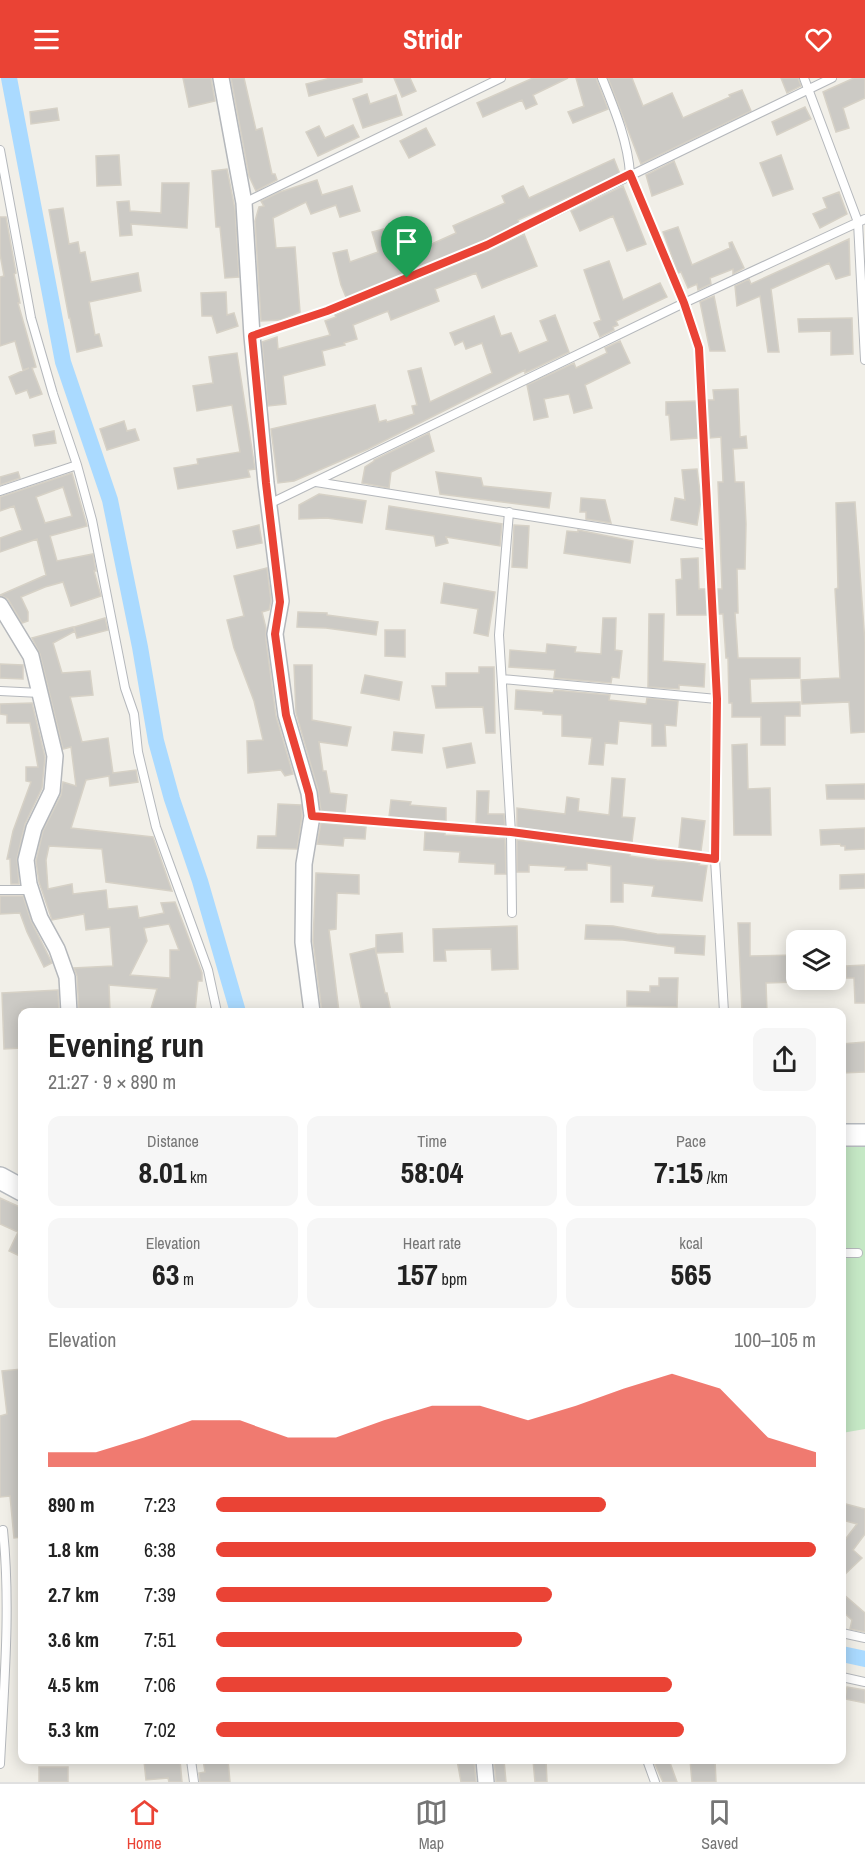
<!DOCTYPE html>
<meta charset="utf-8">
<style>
body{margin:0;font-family:"Archivo Narrow",sans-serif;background:#f6f6f6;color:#222;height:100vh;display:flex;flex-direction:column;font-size:22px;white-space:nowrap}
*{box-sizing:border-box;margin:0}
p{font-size:20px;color:#767676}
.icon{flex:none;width:33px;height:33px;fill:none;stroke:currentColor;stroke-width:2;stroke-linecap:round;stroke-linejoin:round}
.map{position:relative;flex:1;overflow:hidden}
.side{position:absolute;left:18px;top:930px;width:828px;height:756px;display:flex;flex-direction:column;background:#fff;border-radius:12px;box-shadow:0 3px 15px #0003}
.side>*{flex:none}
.tools{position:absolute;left:786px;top:852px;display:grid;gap:12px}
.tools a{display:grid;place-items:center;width:60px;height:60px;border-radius:12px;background:#fff;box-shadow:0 3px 15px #0003;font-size:30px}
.pin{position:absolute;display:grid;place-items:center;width:51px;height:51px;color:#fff;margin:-62px -26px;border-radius:50% 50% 50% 0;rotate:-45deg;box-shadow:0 0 6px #0007}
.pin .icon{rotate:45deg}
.round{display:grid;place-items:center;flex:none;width:63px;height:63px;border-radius:12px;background:#f6f6f6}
.summary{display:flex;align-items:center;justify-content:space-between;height:102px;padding:0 30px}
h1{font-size:33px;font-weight:800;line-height:45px}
.metrics{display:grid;grid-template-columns:repeat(3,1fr);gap:9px;height:102px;padding:6px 30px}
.metrics div{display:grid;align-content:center;border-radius:12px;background:#f6f6f6;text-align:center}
.metrics b{font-size:30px;font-weight:800}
.metrics small{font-size:16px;font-weight:400}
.metrics p{font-size:16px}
.chart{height:168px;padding:12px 30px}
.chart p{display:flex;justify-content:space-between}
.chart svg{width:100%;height:108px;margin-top:6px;fill:#ea4335;opacity:.7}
ul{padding:0 30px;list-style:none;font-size:20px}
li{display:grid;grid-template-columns:96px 72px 1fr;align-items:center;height:45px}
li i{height:15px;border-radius:8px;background:#ea4335}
header{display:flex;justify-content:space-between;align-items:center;height:78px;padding:0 30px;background:#ea4335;color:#fff;font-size:27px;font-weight:800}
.tabs{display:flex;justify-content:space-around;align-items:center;height:84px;border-top:2px solid #e0e0e0;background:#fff;font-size:16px;color:#767676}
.tabs a{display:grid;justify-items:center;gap:3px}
.tabs .current{color:#ea4335}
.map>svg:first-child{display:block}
.green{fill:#c5e8c5}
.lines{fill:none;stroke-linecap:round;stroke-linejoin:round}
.canal{stroke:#aadaff;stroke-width:16}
.building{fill:#cccac5;stroke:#d6d1c6;stroke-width:1.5;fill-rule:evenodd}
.lane-casing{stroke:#b5b8bc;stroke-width:10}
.street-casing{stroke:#b5b8bc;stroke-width:18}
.secondary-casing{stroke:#b6babf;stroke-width:24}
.lane{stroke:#fff;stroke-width:8}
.street{stroke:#fff;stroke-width:15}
.secondary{stroke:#fff;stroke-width:21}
.route-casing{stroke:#fff;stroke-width:12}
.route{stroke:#ea4335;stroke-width:8}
</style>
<header><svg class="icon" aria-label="menu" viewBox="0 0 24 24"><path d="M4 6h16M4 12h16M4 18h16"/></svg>Stridr<svg class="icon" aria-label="heart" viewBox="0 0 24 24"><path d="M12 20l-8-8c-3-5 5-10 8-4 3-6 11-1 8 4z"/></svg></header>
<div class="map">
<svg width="865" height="1704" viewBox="0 0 865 1704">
<rect width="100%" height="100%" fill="#f1efe8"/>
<path class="green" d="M 865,1068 L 865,1351 L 842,1355 L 842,1069 Z"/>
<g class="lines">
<path class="canal" d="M 9,0 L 63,284 L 110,422 L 140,569 L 156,663 L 172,721 L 200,803 L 238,934
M 842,1576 L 865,1581"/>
</g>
<path class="building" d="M 183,0 L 211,0 L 215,23 L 189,29 Z
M 231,0 L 244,0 L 256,52 L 262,50 L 272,96 L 275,96 L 277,102 L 256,113 L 249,98 Z
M 331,0 L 362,0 L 362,4 L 309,18 L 306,6 Z
M 394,0 L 410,0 L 416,13 L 402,19 Z
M 533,0 L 568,0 L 533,17 L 537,26 L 526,31 L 522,22 L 483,39 L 477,25 Z
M 576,0 L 596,0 L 608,31 L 573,45 L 568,34 L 584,28 Z
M 608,0 L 632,0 L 643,28 L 672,15 L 683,40 L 730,19 L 729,17 L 742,12 L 751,33 L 641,86 Z
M 781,0 L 798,0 L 801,8 L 787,15 Z
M 854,0 L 865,0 L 865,20 L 843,30 L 849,50 L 836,54 L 823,14 Z
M 367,16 L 370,26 L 396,17 L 402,37 L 363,50 L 353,21 Z
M 805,29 L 811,41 L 777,57 L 772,44 Z
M 57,30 L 59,42 L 31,46 L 30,34 Z
M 353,47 L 359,59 L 318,78 L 306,54 L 319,48 L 325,60 Z
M 426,50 L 435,67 L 409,80 L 400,63 Z
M 119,77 L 121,107 L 97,108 L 96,78 Z
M 781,77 L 793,111 L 773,118 L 760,85 Z
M 614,81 L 620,96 L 518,142 L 519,145 L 485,162 L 346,219 L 341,207 L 333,175 L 347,172 L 350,184 L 378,174 L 372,154 L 384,151 L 394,183 L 456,155 L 453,148 L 505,125 L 502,118 L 523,108 L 529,120 Z
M 674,83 L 683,106 L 652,118 L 646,97 Z
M 227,91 L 235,131 L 239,199 L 225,200 L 220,149 L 216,149 L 212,93 Z
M 317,102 L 322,117 L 352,108 L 360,133 L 340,139 L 336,127 L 311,136 L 306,124 L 273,140 L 276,170 L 295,169 L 300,234 L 281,242 L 261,243 L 255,143 L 259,129 L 264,128 L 261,123 L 280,114 Z
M 162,105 L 189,105 L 187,150 L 131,146 L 132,157 L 120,158 L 117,124 L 129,123 L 130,133 L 161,135 Z
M 623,108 L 646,166 L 627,173 L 613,138 L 580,153 L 571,133 Z
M 839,114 L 847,136 L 820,150 L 813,136 L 827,130 L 823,120 Z
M 63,130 L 69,166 L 78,164 L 80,175 L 85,174 L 91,204 L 138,195 L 141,213 L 89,224 L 95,257 L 99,256 L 102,268 L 77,274 L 70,240 L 69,240 L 49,132 Z
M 0,139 L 6,139 L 16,195 L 14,196 L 20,225 L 18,225 L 36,289 L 32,290 L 42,316 L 30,320 L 27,312 L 16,316 L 9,299 L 29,290 L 23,292 L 15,263 L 0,268 L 0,199 L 4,198 L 0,176 Z
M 678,149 L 692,187 L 730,170 L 729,165 L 732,164 L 744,190 L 733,196 L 733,191 L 710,200 L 711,206 L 698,212 L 697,206 L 688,210 L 681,194 L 678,195 L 663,154 Z
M 524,156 L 537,188 L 482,210 L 476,195 L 435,211 L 439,223 L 391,242 L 388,233 L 353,247 L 357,261 L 344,265 L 345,267 L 322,273 L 325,287 L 283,298 L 286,326 L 268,328 L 262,264 L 277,259 L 278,271 L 330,257 L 325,243 L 336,239 L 335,237 L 489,173 Z
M 849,161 L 850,197 L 836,201 L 829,185 L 771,211 L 779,274 L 768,274 L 760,218 L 737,228 L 735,208 L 749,201 L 751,206 Z
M 609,183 L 623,222 L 660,205 L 667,219 L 616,243 L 618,247 L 613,249 L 614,252 L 600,259 L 594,245 L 601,242 L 584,192 Z
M 226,214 L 227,237 L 234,235 L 238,248 L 217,255 L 212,238 L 202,238 L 201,215 Z
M 714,218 L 725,273 L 710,273 L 700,224 Z
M 555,237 L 569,274 L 525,295 L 525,292 L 368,371 L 294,403 L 278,405 L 271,351 L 375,327 L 379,344 L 386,342 L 387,344 L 414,336 L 412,328 L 417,327 L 408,293 L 421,290 L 430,324 L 492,295 L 482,265 L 466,271 L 463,263 L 455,267 L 450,255 L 494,238 L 501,258 L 511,255 L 519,275 L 548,263 L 540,243 Z
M 852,240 L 853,276 L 831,277 L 831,253 L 799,254 L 798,241 Z
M 620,263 L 630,285 L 585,307 L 592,330 L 574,335 L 569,316 L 544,321 L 548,339 L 534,342 L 527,307 L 574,285 L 576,290 L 607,275 L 605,270 Z
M 237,275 L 255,391 L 248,392 L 250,399 L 178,411 L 174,390 L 198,386 L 197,381 L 240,374 L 232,327 L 197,333 L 193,308 L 213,305 L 209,279 Z
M 738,311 L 740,359 L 746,358 L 747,370 L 733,371 L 735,404 L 744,404 L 746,446 L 745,491 L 737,491 L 738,535 L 735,535 L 738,580 L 800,580 L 800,600 L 750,601 L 751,625 L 800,624 L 800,638 L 785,638 L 785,667 L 761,667 L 761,639 L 732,639 L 732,625 L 729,625 L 728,580 L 726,580 L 723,536 L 719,536 L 717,511 L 722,511 L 718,404 L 723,404 L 721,359 L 710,360 L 708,322 L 714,322 L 713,312 Z
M 696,323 L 698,360 L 671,362 L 669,337 L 666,337 L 666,324 Z
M 124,343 L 127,353 L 135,351 L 139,362 L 107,372 L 100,351 Z
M 54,353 L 56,365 L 35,368 L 33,357 Z
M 429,355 L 434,373 L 391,394 L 389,410 L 362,405 L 365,389 L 374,383 L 374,382 Z
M 697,391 L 701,422 L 697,447 L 671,442 L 675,420 L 685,422 L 682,392 Z
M 18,394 L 20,400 L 0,407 L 0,399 Z
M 436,394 L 481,400 L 483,408 L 551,415 L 549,430 L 440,416 Z
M 72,395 L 87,448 L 50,458 L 57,483 L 93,476 L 96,493 L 94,493 L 101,518 L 71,528 L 63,504 L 45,509 L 21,519 L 28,534 L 28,543 L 22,545 L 8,521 L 0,517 L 46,497 L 37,461 L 0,474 L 0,460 L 22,452 L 14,428 L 0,433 L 0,419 ZM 63,409 L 72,438 L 45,445 L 36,419 Z
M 319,416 L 366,423 L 362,445 L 327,440 L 299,441 L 299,427 Z
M 581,420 L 605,422 L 611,445 L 586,441 L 586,434 L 580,434 Z
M 855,424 L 865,565 L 865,654 L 851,655 L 849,624 L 802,626 L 801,602 L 840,600 L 835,511 L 838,510 L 836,425 Z
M 389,428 L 502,446 L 500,468 L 446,459 L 448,465 L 436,468 L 434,458 L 386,451 Z
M 259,447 L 262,465 L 237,470 L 233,453 Z
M 514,447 L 529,448 L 527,490 L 512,489 Z
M 578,452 L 633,463 L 630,485 L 564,475 L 567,453 L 578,454 Z
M 698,480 L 699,511 L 705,511 L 707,537 L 677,537 L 676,502 L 682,501 L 681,481 Z
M 267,490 L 271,523 L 269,532 L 262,534 L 266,550 L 266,562 L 276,638 L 293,696 L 285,698 L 281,692 L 248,695 L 247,663 L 263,662 L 254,623 L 234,570 L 227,542 L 244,538 L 234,498 Z
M 444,505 L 495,514 L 488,558 L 474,555 L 478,531 L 441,525 Z
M 298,534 L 327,535 L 327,537 L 378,544 L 376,557 L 326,550 L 297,549 Z
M 649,536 L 664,536 L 663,583 L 705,586 L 704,609 L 679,607 L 679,611 L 648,609 Z
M 105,540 L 108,552 L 77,560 L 75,553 L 53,565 L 62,595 L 90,593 L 93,617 L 70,619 L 82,664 L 108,660 L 113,695 L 136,692 L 138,704 L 110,708 L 109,698 L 86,702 L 71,750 L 153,759 L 172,813 L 106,804 L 102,771 L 49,768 L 46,782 L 48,811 L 72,806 L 73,816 L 106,812 L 108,831 L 137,828 L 139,840 L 164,835 L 161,825 L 175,824 L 202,895 L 202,903 L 198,903 L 195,934 L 150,934 L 157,911 L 109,907 L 110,934 L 79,934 L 77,898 L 74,890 L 113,888 L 110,849 L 86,852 L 84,836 L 52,842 L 39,804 L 36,783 L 43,753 L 61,717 L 63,704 L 76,708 L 71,669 L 63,671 L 40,576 L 32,560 L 73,549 L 75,553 L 74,549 ZM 169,846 L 179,872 L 170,872 L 170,900 L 130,897 L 147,863 L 144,850 Z
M 603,540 L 616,540 L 615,572 L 622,573 L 619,600 L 612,599 L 611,605 L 554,600 L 555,592 L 509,589 L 510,572 L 546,575 L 547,566 L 576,569 L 575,574 L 601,576 Z
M 385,552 L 405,552 L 405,579 L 385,578 Z
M 0,586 L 23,587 L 23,601 L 0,600 Z
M 294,587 L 312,587 L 312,642 L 351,649 L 347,668 L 319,664 L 323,693 L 326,693 L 330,715 L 347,717 L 345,735 L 321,733 L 318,712 L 296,635 Z
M 479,589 L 494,589 L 495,655 L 486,655 L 483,629 L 436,630 L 432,608 L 446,608 L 446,595 L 479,595 Z
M 365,597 L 402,604 L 399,622 L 361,615 Z
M 516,612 L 553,615 L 554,612 L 610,617 L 609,622 L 646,626 L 647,620 L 678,623 L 676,648 L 665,647 L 666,668 L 652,668 L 652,646 L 619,643 L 617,666 L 605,665 L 603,687 L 589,686 L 592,660 L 562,658 L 562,637 L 543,636 L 543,633 L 515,631 Z
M 32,625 L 45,679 L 42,710 L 25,746 L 17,780 L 19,806 L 11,806 L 10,781 L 7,781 L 13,753 L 31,704 L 26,703 L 26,689 L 38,689 L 30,645 L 7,645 L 7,637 L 0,636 L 0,626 Z
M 394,654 L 424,657 L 422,675 L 392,672 Z
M 471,665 L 475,685 L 447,690 L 443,670 Z
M 747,666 L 748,711 L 770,710 L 771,757 L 734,757 L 732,667 Z
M 612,700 L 625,701 L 622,739 L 635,740 L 632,764 L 517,750 L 517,730 L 565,736 L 567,719 L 579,721 L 578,733 L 609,737 Z
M 865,706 L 865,721 L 827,721 L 826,707 Z
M 477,713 L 489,713 L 488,736 L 504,736 L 505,748 L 476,746 Z
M 391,722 L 411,724 L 410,727 L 446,730 L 446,743 L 389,739 Z
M 278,726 L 301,727 L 302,738 L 297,771 L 257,770 L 258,758 L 276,758 Z
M 682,740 L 705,743 L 701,773 L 679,770 Z
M 321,745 L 366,749 L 365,761 L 344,760 L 343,768 L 317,766 Z
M 865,750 L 865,771 L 845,772 L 845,768 L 841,768 L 840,766 L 821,767 L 820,752 Z
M 425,754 L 445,755 L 445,757 L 505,761 L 506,796 L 495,796 L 495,786 L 459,784 L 460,774 L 424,772 Z
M 517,762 L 630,776 L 630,778 L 657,782 L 700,785 L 699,787 L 707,788 L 702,823 L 652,818 L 654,808 L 623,805 L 623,824 L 611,824 L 611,788 L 587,785 L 587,792 L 565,792 L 566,789 L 529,787 L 529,794 L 517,794 Z
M 316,795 L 359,797 L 359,816 L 337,815 L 336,851 L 329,852 L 339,934 L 322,934 L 313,863 Z
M 865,796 L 865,810 L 840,811 L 840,797 Z
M 0,818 L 23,818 L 31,843 L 52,885 L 44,889 L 27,854 L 20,835 L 0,836 Z
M 738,845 L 750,845 L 750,878 L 796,877 L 796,904 L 766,905 L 767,934 L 742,934 Z
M 586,847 L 613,848 L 657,856 L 705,858 L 704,877 L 675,875 L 675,869 L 623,862 L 585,861 Z
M 517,848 L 518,891 L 492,892 L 491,871 L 445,872 L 446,883 L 434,883 L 433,851 Z
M 402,855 L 403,874 L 376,875 L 376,857 Z
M 375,870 L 385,915 L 387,915 L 391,934 L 362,934 L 350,876 Z
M 865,887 L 865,925 L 855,925 L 854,900 L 846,900 L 846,888 Z
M 659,900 L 678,900 L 677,929 L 627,928 L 627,913 L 650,914 L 650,908 L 659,908 Z
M 58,912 L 59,934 L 46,934 L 46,931 L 22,932 L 22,970 L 4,971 L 2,915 Z
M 865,964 L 865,994 L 842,995 L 842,966 Z
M 0,1120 L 22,1130 L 22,1179 L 9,1173 L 18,1154 L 0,1146 Z
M 22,1291 L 22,1459 L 14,1460 L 10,1418 L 0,1419 L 0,1338 L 7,1336 L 2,1293 Z
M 842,1425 L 865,1431 L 865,1456 L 853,1472 L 862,1480 L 842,1499 L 842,1461 L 844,1463 L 857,1446 L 842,1442 Z
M 842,1515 L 865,1535 L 865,1554 L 850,1551 L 852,1542 L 842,1533 Z
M 847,1609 L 865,1612 L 865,1625 L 845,1621 Z
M 158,1682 L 180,1682 L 182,1704 L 169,1704 L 168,1700 L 146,1702 L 144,1683 Z
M 203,1682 L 228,1682 L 230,1704 L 200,1704 L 199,1695 L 205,1694 Z
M 457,1682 L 474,1682 L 476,1704 L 461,1704 Z
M 494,1682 L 504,1682 L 506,1704 L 496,1704 Z
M 533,1682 L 546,1682 L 547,1704 L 535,1704 Z
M 653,1682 L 669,1682 L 677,1704 L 663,1704 Z
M 690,1682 L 715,1682 L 716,1704 L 692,1704 Z
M 39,1689 L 68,1689 L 68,1704 L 39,1704 Z"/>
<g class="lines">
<g class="lane-casing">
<path id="lane" d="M 602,0 C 614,30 628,63 630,96 L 684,225 L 699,270 L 717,621 L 715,781 L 724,934
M 804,0 L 858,144 L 865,282
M 0,72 L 31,240 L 53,316 L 77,387 L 92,442 L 125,610 L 134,636 L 138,674 L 156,749 L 208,892 L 217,934
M 244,125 L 501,0
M 252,258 L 327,233 L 487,167 L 832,0
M 316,404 L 710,467
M 0,413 L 77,387
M 269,426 L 684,225 L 865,141
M 509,434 L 499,557 L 511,755 L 512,835
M 502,601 L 717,621
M 0,613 L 40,615
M 312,738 L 511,755 L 715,781
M 0,812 L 31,812
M 842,1175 L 858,1175
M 842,1555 L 865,1560
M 842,1599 L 865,1604
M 191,1682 L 194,1704
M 647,1682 L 655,1704
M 0,1686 C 4,1608 11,1529 3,1452"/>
</g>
<g class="street-casing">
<path id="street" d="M 221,0 L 244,125 L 252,258 L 266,405 L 281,523 L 275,556 L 286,637 L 309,715 L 312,738 L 304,786 L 303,864 L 312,934
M 0,527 L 31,578 L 55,678 L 52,713 L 34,750 L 26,782 L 29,806 L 40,840 L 57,871 L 67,899 L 69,934
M 484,1682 L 486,1704"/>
</g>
<g class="secondary-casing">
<path id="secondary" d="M 842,1057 L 865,1057
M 0,1100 L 22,1112"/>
</g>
<use href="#lane" class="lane"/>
<use href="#street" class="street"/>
<use href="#secondary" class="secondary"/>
</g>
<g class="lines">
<g class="route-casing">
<path id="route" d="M 630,96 L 684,225 L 699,270 L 717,621 L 715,781 L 511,754 L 312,738 L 309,716 L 286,637 L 275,556 L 280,524 L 266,405 L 252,258 L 327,233 L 487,167 Z"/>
</g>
<use href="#route" class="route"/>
</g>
</svg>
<div class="tools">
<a><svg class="icon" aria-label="layers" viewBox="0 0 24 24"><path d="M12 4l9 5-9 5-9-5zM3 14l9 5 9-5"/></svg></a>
</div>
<div class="pin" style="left:407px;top:200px;background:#1e9e55"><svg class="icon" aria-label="arrive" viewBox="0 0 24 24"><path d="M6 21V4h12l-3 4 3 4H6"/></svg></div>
<section class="side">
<div class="summary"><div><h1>Evening run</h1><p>21:27 · 9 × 890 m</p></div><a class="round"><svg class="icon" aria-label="share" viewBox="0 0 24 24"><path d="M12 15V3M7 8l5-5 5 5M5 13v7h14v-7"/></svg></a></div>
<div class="metrics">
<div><p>Distance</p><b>8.01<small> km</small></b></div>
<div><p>Time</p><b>58:04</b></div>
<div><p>Pace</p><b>7:15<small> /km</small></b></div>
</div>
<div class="metrics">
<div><p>Elevation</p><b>63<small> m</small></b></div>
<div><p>Heart rate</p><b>157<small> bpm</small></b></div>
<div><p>kcal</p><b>565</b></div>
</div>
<div class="chart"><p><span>Elevation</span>100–105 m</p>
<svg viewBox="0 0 160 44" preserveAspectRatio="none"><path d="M0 44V38L10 38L20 32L30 25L40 25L50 32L60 32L70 25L80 19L90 19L100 25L110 19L120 12L130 6L140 12L150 32L160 38V44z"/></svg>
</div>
<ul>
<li><b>890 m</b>7:23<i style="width:65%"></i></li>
<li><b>1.8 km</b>6:38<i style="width:100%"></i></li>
<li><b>2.7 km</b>7:39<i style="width:56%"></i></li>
<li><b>3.6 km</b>7:51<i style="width:51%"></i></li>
<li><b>4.5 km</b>7:06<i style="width:76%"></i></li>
<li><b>5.3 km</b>7:02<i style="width:78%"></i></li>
</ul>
</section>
</div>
<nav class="tabs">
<a class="current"><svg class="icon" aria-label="home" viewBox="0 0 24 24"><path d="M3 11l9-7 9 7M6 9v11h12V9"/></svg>Home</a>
<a><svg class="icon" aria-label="map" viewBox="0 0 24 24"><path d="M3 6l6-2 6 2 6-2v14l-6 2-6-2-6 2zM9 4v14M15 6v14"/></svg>Map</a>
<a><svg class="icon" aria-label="saved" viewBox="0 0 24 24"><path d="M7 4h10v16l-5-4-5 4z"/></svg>Saved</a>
</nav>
